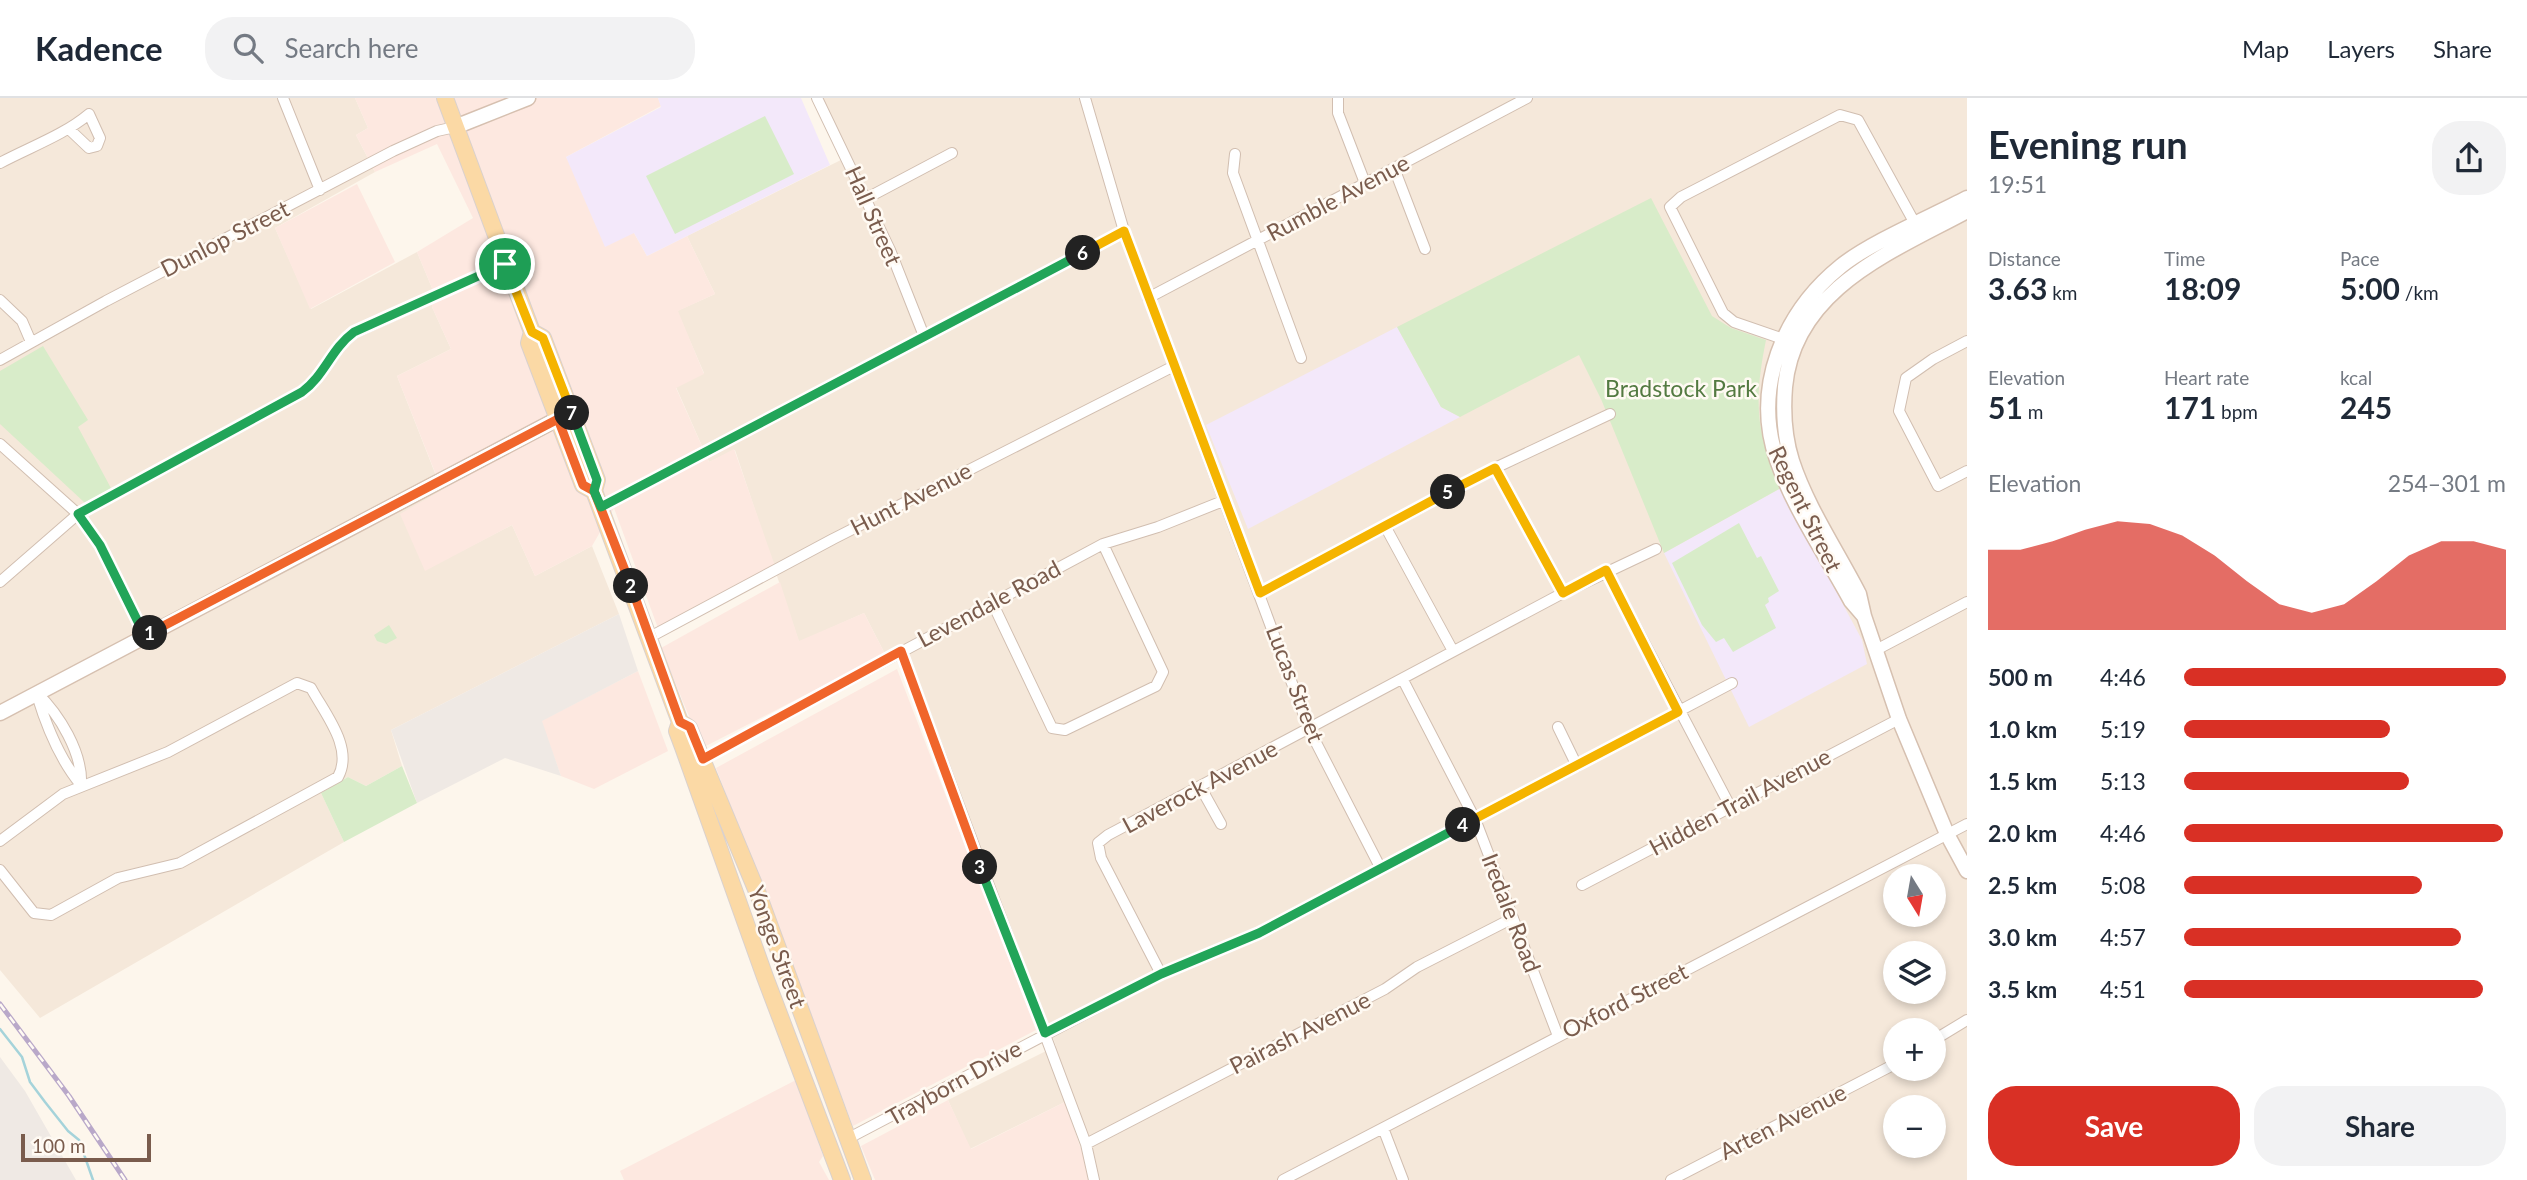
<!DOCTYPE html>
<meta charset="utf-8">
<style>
body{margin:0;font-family:Lato,sans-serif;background:#f2f2f3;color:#1f2937;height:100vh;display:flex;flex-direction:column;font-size:26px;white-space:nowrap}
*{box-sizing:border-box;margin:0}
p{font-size:23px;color:#747a83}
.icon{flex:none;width:38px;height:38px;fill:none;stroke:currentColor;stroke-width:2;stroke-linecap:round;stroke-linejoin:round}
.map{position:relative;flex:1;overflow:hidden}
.panel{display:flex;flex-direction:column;background:#fff;width:560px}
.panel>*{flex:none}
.needle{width:46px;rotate:169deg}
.buttons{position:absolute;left:1883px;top:766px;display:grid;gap:14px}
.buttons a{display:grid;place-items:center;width:63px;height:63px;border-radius:50%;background:#fff;box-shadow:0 4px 10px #0003;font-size:35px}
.scale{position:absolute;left:21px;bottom:18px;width:130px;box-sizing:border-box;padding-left:7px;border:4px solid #7a5c4d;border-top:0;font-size:19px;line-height:24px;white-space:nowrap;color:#7a5c4d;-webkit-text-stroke:5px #fffaf3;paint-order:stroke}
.pin{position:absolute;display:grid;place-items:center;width:60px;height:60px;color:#fff;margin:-30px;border:4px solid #fff;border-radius:50%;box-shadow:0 2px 7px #0007}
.km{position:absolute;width:35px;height:35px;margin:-18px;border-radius:50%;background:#222;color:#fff;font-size:19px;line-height:35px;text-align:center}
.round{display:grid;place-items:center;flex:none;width:74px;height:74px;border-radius:28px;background:#f2f2f3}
.headline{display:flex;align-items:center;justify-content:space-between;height:119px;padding:0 21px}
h1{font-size:38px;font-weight:700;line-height:52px}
.stats{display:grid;grid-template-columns:repeat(3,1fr);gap:10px;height:119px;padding:7px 21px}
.stats div{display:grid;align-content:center}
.stats b{font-size:30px;font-weight:700}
.stats small{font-size:19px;font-weight:400}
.stats p{font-size:19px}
.chart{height:196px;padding:14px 21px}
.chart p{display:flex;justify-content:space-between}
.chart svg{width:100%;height:126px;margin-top:7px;fill:#d93025;opacity:.7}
.button{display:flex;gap:14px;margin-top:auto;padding:14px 21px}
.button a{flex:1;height:80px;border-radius:28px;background:#d93025;color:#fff;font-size:28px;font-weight:700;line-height:80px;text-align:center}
.button a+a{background:#f2f2f3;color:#1f2937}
ul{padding:0 21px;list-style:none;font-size:23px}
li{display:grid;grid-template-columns:112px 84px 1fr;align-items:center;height:52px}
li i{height:18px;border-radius:9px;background:#d93025}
header{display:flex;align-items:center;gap:42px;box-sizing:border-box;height:98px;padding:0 35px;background:#fff;border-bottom:2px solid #e0e1e3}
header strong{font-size:33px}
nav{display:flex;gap:38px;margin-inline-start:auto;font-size:24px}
.search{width:490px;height:63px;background:#f2f2f3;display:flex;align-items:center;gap:18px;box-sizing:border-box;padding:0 24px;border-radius:28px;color:#747a83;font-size:26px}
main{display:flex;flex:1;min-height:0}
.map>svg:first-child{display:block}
.residential{fill:#f5e8da;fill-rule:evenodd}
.commercial{fill:#fde8e0}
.industrial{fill:#efe9e4}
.education{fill:#f3e8fa}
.green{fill:#d8ecc9}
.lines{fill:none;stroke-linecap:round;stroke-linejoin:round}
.stream{stroke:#a5d3da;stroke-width:2.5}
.street-casing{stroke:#d1beb0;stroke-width:12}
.secondary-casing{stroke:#d6c0b0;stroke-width:17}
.primary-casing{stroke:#dad1cd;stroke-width:18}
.street{stroke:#fff;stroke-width:10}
.secondary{stroke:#fff;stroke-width:14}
.primary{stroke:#fbd9a5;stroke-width:16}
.rail-casing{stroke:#b9a8c9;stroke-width:5}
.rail{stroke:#fffaf3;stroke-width:2.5;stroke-dasharray:8;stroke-linecap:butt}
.split-1-casing{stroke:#fff;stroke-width:14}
.split-2-casing{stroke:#fff;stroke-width:14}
.split-3-casing{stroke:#fff;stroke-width:14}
.split-4-casing{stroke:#fff;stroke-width:14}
.split-5-casing{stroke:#fff;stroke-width:14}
.split-6-casing{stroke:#fff;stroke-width:14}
.split-7-casing{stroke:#fff;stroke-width:14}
.split-8-casing{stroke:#fff;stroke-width:14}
.split-1{stroke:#22a559;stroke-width:9}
.split-2{stroke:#f0652b;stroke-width:9}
.split-3{stroke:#f0652b;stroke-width:9}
.split-4{stroke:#22a559;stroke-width:9}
.split-5{stroke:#f5b400;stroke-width:9}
.split-6{stroke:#f5b400;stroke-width:9}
.split-7{stroke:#22a559;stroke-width:9}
.split-8{stroke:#f5b400;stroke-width:9}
.labels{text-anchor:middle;stroke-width:5;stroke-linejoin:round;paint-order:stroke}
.street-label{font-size:23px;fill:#7a5c4d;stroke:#fffaf3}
.park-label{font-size:23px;fill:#537a41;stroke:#fffaf3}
</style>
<header>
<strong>Kadence</strong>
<div class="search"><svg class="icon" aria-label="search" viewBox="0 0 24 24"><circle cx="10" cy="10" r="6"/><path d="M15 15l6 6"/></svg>Search here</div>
<nav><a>Map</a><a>Layers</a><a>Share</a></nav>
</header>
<main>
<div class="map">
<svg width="1967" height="1082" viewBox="0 0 1967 1082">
<rect width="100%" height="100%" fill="#fdf6ec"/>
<path class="residential" d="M 0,0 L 355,0 L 368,30 L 356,37 L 375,74 L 275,130 L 311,211 L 417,154 L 432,190 L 432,209 L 451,251 L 397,278 L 442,393 L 425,472 L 512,427 L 535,478 L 592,448 L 619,516 L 391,632 L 402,668 L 366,688 L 348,679 L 321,695 L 344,744 L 40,920 L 0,872 Z
M 822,0 L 1967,0 L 1967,1082 L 1099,1082 L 1073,1000 L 970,1051 L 948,1002 L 1056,948 L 911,568 L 902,547 L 885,556 L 864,515 L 799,544 L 735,352 L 709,364 L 676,289 L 704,275 L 677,213 L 715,196 L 687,138 L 847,59 ZM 1895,779 L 1934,779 L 1934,817 L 1895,817 ZM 1895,856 L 1934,856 L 1934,894 L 1895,894 ZM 1895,933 L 1934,933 L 1934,971 L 1895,971 ZM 1895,1010 L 1934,1010 L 1934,1048 L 1895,1048 Z"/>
<path class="commercial" d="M 355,0 L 658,0 L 661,8 L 566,59 L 634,135 L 647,158 L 687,138 L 715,196 L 678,213 L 704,276 L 676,290 L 709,364 L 734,351 L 775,468 L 659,533 L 614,410 L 592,448 L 535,478 L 512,427 L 425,473 L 400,416 L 442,392 L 397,278 L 451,251 L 432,209 L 432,190 L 417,154 L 473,120 L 437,46 L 375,74 L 356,37 L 368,30 Z
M 357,86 L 395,164 L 310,211 L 275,130 Z
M 780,484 L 799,543 L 864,515 L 885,556 L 702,650 L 661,550 Z
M 897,571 L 1036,932 L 853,1028 L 716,670 Z
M 638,573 L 668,653 L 594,691 L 561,678 L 541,623 Z
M 796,982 L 823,1058 L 819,1064 L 829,1082 L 624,1082 L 620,1073 Z
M 948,1002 L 971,1051 L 1065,1004 L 1083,1057 L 1088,1082 L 875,1082 L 861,1048 Z"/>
<path class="industrial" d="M 619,516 L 638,573 L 542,623 L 561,678 L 505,660 L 417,705 L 391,632 Z
M 0,959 L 25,993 L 76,1082 L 0,1082 Z"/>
<path class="education" d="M 658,0 L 801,0 L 830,67 L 647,158 L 634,135 L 605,149 L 566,59 L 661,9 Z
M 1397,229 L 1441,309 L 1460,319 L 1248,431 L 1206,327 Z
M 1781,390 L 1862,542 L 1867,566 L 1749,629 L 1664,455 Z"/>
<path class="green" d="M 765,18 L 794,76 L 675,136 L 646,78 Z
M 1651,100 L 1712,218 L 1731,230 L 1766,242 C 1754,301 1755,336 1781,390 L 1664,455 L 1601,301 L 1579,257 L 1460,319 L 1441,309 L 1397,229 Z
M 43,248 L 88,322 L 78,329 L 112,392 L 85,405 L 0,326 L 0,273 Z
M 1739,425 L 1757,460 L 1761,458 L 1779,493 L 1768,500 L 1769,504 L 1765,507 L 1776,530 L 1733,554 L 1724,540 L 1716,544 L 1702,527 L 1672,465 Z
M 389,527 L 397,540 L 386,546 L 377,543 L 374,537 Z
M 402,668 L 417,705 L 344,744 L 321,695 L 348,679 L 366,688 Z"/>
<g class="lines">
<path class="stream" d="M 0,931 L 22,959 L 30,984 L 45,1004 L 68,1033 L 79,1042 L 93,1082"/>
<g class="street-casing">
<path id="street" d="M 283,0 L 320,92
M 817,0 L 890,152 L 924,238
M 1085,0 L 1124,133 L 1309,631 L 1380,769
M 1338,0 L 1338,15 L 1365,85
M 1235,56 L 1233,75 L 1301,260
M 0,65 C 30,49 64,37 89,16 L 100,40 L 97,48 L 89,50 L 70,32
M 1394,70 L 1425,151
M 867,100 L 952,55
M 1148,200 L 1527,0
M 0,202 L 22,223 L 31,244
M 1789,243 L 1734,224 L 1723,215 L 1670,109 L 1681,99 L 1840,17 L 1858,22 L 1918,131
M 1967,243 L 1933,261 L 1906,280 L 1899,313 L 1938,388 L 1967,373
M 0,262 L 106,203 L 393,53 L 437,33 L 455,29
M 0,346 L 78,416 L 100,447 L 145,538
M 1495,370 L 1563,495
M 601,409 L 1124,133
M 1385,428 L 1453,553
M 1606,472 L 1730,708
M 0,484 L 78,416 L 301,294 C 325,277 331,251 354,235 L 505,166
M 1260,495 L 1495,370 L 1610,316
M 992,504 L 1052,630 L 1065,632 L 1156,588 L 1163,574 L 1103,446
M 650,539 L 833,441 L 1174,268
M 1876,552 L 1967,504
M 901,553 L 1086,1046 L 1094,1082
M 1403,582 L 1475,721 L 1558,938
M 37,595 C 59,616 83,655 81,687
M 37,597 C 46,627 61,663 81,687
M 1558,629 L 1577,668
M 698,663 L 1103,446 L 1158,429 L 1223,403
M 1201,690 L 1221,726
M 0,743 L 63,696 L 168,654 L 297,585 L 311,590 C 325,616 354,650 338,679 L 180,765 L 118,780 L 51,817 L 34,815 L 0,772
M 1582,787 L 1899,621
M 1161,876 L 1101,760 L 1098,745 L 1108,737 L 1563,495 L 1656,451
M 1934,942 L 1967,922
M 1383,1030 L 1403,1082
M 849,1040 L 1161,876 L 1259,835 L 1732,585
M 1086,1046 L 1385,891 L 1417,869 L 1513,820
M 1283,1082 L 1967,726
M 1671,1082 L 1895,966"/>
</g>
<g class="secondary-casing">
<path id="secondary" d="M 455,29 L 528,0
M 1967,113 C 1891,154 1794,191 1785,289 C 1783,314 1784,338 1792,363 C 1807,409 1837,453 1859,496 L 1864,518 L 1899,621 L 1947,736 L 1967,773
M 1863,517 L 1851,503 C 1826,457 1794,411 1777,362 C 1752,290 1783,215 1841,168 C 1871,144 1931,119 1967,100
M 0,615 L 567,316"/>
</g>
<g class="primary-casing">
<path id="primary" d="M 445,0 L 532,234 L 529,245 L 583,387 L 594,393
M 532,234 L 543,240 L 597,382 L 594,393 L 680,624 L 677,633 L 683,649 L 765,879 L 842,1082
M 680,624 L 689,630 L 758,796 L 863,1082"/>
</g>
<use href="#street" class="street"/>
<use href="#secondary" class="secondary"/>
<use href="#primary" class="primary"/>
<g class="rail-casing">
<path id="rail" d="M 0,906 L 69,998 L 125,1082"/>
</g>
<use href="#rail" class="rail"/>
</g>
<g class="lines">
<g class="split-1-casing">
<path id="split-1" d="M 150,535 L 145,538 L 100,447 L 78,416 L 302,294 C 325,277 331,251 354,234 L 505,166"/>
</g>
<g class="split-2-casing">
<path id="split-2" d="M 150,535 L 558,321 L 583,387 L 594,393 L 631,488"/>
</g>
<g class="split-3-casing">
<path id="split-3" d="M 631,488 L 680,624 L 690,629 L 703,661 L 901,553 L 980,769"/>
</g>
<g class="split-4-casing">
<path id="split-4" d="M 980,769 L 1045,935 L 1161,876 L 1259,835 L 1463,727"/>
</g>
<g class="split-5-casing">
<path id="split-5" d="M 1448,394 L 1495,370 L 1563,495 L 1606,472 L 1678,614 L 1463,727"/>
</g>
<g class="split-6-casing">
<path id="split-6" d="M 1083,155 L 1124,133 L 1260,495 L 1448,394"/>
</g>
<g class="split-7-casing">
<path id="split-7" d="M 572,315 L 597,382 L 594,393 L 601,409 L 1083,155"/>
</g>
<g class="split-8-casing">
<path id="split-8" d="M 505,166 L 532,234 L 543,240 L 572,315"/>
</g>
<use href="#split-1" class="split-1"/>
<use href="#split-2" class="split-2"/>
<use href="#split-3" class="split-3"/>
<use href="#split-4" class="split-4"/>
<use href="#split-5" class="split-5"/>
<use href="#split-6" class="split-6"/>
<use href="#split-7" class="split-7"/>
<use href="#split-8" class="split-8"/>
</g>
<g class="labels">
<g class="street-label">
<text transform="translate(1338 100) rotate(-28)" y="8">Rumble Avenue</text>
<text transform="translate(873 118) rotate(66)" y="8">Hall Street</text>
<text transform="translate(225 141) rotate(-27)" y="8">Dunlop Street</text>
<text transform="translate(911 401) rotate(-27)" y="8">Hunt Avenue</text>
<text transform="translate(1805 411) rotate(64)" y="8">Regent Street</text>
<text transform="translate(989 506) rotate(-28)" y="8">Levendale Road</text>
<text transform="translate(1295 586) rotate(69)" y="8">Lucas Street</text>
<text transform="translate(1200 689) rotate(-28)" y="8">Laverock Avenue</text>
<text transform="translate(1740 704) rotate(-28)" y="8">Hidden Trail Avenue</text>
<text transform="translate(1511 815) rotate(69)" y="8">Iredale Road</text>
<text transform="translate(777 849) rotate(70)" y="8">Yonge Street</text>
<text transform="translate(1625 903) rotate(-27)" y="8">Oxford Street</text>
<text transform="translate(1300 935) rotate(-27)" y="8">Pairash Avenue</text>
<text transform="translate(954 985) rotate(-29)" y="8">Trayborn Drive</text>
<text transform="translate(1783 1024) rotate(-27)" y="8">Arten Avenue</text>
</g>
<g class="park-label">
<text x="1681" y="299">Bradstock Park</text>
</g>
</g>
</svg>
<div class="buttons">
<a><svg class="needle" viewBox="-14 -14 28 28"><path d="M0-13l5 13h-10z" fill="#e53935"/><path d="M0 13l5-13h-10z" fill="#747a83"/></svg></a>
<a><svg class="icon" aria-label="layers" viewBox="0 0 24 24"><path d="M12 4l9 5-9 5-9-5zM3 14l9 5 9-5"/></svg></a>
<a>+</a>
<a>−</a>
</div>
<div class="scale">100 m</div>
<div class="pin" style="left:505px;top:166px;background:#1e9e55"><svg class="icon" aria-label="arrive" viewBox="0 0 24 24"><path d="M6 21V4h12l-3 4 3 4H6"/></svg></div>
<b class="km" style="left:150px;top:535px">1</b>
<b class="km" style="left:631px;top:488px">2</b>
<b class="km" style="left:980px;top:769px">3</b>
<b class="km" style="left:1463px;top:727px">4</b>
<b class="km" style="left:1448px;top:394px">5</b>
<b class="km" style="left:1083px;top:155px">6</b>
<b class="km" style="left:572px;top:315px">7</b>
</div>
<section class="panel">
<div class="headline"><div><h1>Evening run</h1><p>19:51</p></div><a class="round"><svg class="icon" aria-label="share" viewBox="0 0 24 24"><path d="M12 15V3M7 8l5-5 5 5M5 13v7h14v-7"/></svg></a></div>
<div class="stats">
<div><p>Distance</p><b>3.63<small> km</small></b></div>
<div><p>Time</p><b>18:09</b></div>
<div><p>Pace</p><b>5:00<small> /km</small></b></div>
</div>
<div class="stats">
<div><p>Elevation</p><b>51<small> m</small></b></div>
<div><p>Heart rate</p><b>171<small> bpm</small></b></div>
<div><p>kcal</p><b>245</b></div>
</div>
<div class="chart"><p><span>Elevation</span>254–301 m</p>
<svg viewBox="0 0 160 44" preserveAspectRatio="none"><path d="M0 44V16L10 16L20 13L30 9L40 6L50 7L60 11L70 18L80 27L90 35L100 38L110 35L120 27L130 18L140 13L150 13L160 16V44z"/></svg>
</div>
<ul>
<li><b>500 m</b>4:46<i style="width:100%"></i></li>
<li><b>1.0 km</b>5:19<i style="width:64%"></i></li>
<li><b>1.5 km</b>5:13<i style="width:70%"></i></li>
<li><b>2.0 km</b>4:46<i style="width:99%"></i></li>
<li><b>2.5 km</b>5:08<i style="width:74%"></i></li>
<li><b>3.0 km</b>4:57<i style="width:86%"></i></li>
<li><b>3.5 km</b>4:51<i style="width:93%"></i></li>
</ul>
<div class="button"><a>Save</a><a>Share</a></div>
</section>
</main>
